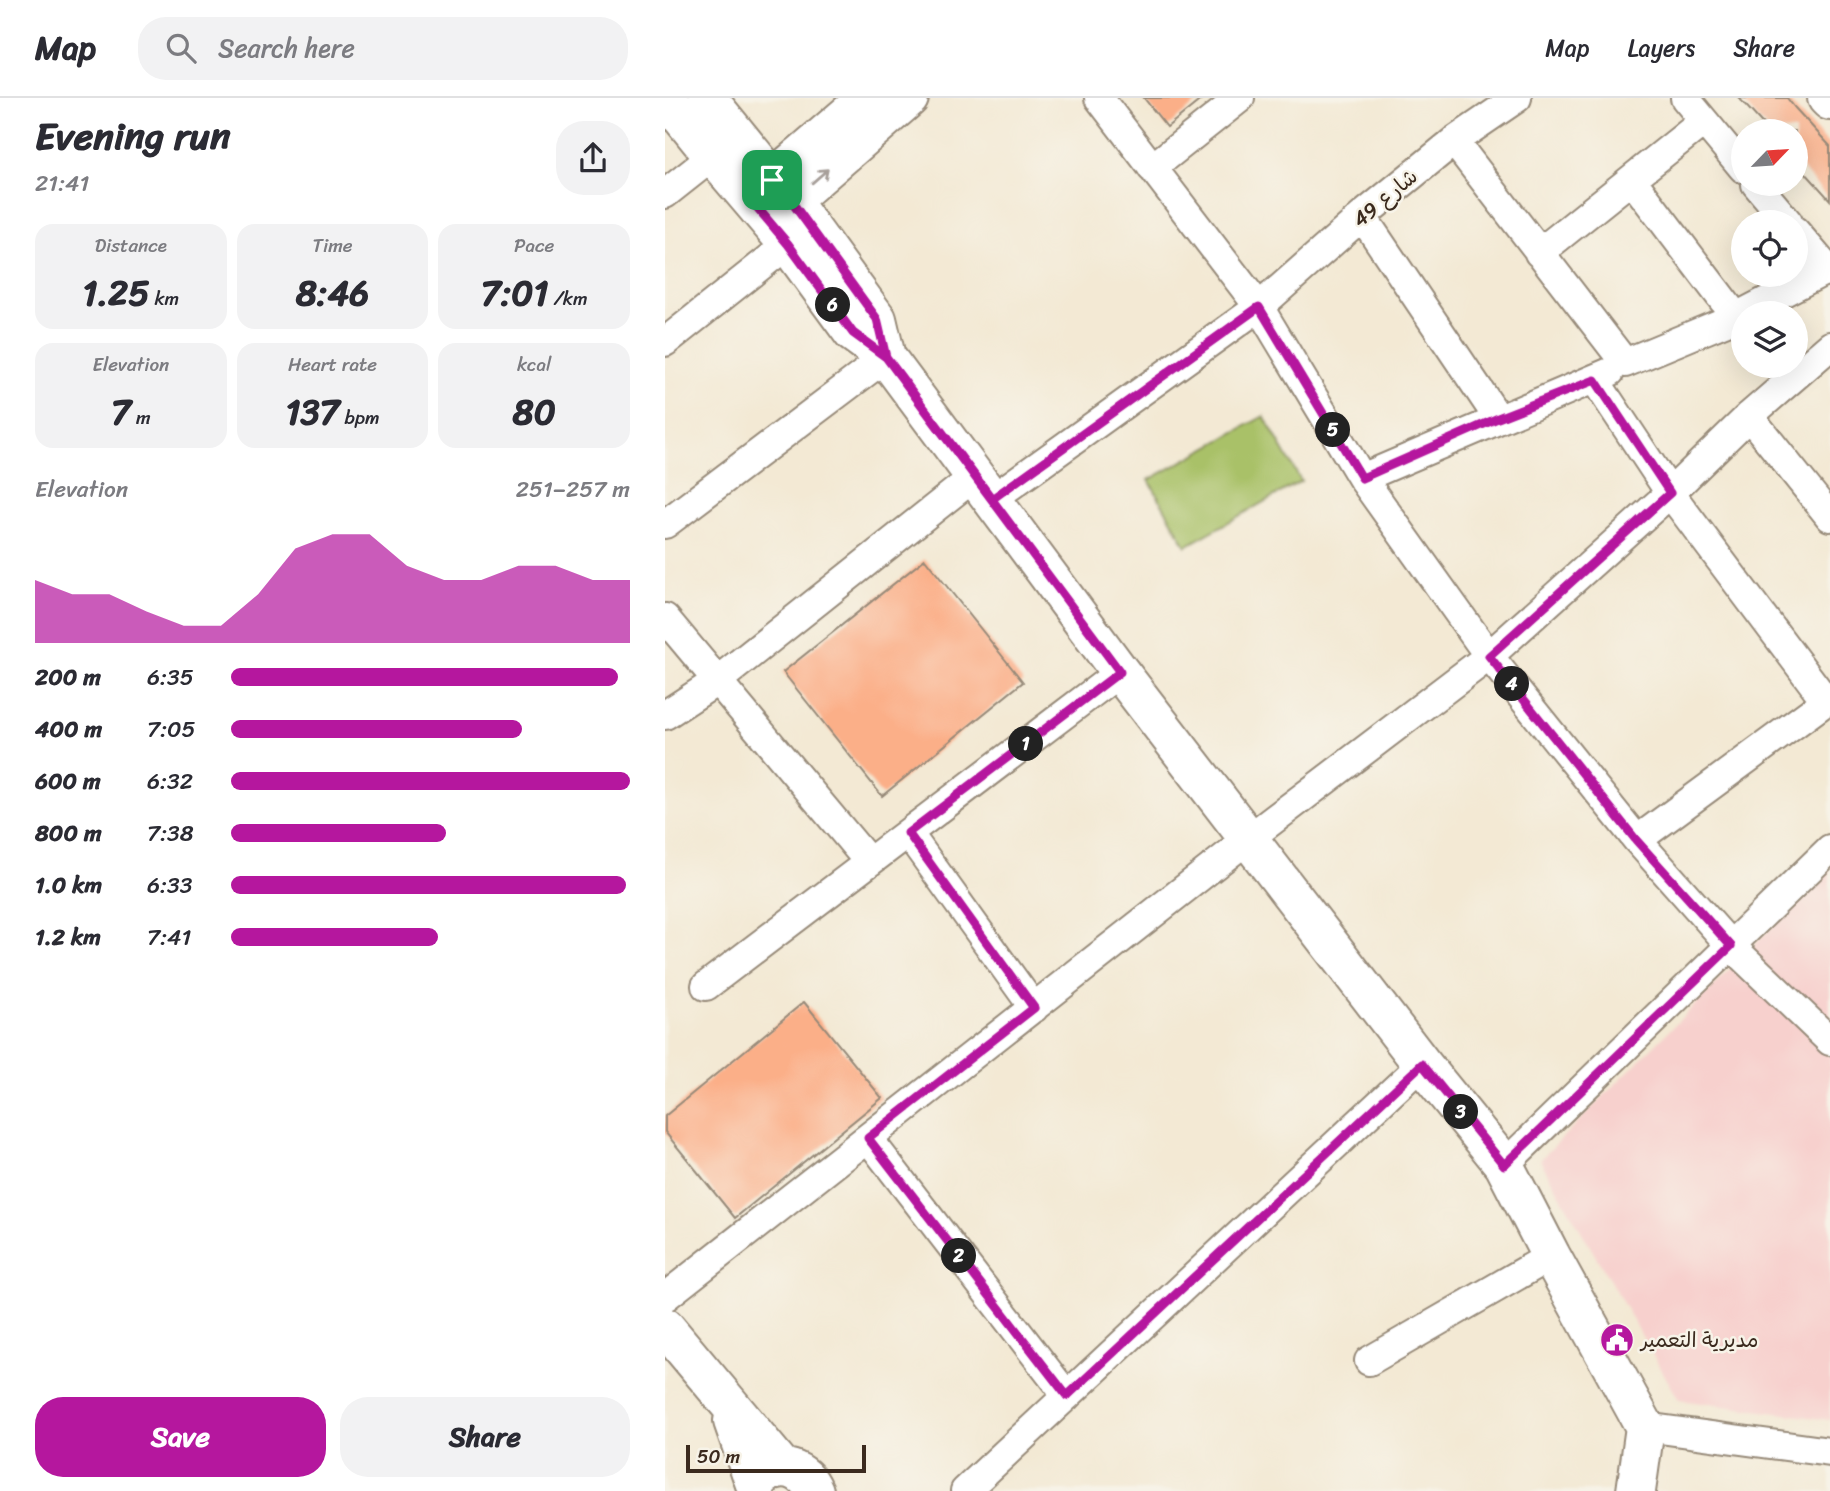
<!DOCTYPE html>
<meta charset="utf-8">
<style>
body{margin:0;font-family:Sriracha,"Playpen Sans Arabic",sans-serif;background:#f2f2f3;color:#2b2b33;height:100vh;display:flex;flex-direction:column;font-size:26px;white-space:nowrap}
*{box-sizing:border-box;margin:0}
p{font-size:23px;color:#7c7c81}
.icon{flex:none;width:38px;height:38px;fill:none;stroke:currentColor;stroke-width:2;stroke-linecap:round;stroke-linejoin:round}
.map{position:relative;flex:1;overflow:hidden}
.panel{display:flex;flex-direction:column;background:#fff;width:665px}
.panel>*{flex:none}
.needle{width:46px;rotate:65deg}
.fabs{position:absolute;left:1066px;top:21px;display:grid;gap:14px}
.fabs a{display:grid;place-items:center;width:77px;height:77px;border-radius:50%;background:#fff;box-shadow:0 7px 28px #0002;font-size:35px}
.scale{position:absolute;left:21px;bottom:18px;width:180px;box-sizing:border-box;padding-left:7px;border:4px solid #3b2a1e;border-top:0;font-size:19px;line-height:24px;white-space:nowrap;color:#3b2a1e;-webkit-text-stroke:5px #f7f3e8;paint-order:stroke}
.pin{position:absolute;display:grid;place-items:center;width:60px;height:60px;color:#fff;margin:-30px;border-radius:14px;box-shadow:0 4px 10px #0006}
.km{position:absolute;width:35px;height:35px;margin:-18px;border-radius:50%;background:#222;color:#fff;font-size:19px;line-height:35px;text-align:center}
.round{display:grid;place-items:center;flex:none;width:74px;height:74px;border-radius:28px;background:#f2f2f3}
.headline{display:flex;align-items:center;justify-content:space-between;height:119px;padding:0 35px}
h1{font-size:38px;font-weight:700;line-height:52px}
.figures{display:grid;grid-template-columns:repeat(3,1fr);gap:10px;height:119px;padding:7px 35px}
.figures div{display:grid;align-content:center;border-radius:18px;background:#f2f2f3;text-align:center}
.figures b{font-size:35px;font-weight:700}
.figures small{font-size:19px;font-weight:400}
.figures p{font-size:19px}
.chart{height:196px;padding:14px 35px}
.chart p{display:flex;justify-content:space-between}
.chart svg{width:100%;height:126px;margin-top:7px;fill:#b5179e;opacity:.7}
.primary-button{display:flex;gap:14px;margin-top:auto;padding:14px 35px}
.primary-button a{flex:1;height:80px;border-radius:28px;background:#b5179e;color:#fff;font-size:28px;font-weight:700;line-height:80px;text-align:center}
.primary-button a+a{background:#f2f2f3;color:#2b2b33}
ul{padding:0 35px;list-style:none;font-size:23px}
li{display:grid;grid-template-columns:112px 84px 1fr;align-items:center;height:52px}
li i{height:18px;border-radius:9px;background:#b5179e}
header{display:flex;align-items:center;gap:42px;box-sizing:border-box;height:98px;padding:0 35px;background:#fff;border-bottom:2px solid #e1e1e2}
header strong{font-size:33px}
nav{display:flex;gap:38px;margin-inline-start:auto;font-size:24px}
.search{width:490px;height:63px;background:#f2f2f3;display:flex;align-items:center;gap:18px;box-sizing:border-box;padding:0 24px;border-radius:28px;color:#7c7c81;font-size:26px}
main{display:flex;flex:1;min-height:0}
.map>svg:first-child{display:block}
.built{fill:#f7d0cd}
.green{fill:#a9c167;stroke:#727642;stroke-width:2}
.building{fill:#fbaf88}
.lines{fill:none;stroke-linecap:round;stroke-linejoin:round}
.street-casing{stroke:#978a79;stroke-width:32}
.secondary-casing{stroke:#978a79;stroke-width:42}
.street{stroke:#fff;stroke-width:28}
.secondary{stroke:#fff;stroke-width:38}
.oneway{stroke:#a79f9a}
.route-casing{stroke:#fff;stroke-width:14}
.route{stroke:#b5179e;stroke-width:9}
.labels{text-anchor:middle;stroke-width:5;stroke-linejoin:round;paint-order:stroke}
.street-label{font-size:21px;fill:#3b2a1e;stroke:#f7f3e8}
.poi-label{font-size:21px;fill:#3b2a1e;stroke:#f7f3e8;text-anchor:start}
</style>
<header>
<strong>Map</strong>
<div class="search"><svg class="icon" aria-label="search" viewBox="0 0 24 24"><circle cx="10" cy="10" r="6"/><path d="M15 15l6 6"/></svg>Search here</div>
<nav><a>Map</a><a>Layers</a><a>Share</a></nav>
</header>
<main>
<section class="panel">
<div class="headline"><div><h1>Evening run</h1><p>21:41</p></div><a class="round"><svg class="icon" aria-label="share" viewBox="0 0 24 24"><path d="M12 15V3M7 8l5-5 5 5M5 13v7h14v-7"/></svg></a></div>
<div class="figures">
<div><p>Distance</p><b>1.25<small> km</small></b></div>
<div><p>Time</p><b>8:46</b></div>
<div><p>Pace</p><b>7:01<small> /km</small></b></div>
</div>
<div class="figures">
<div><p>Elevation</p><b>7<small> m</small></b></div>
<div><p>Heart rate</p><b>137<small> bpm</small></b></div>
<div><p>kcal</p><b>80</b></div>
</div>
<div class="chart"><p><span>Elevation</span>251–257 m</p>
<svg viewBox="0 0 160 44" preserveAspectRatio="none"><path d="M0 44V22L10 27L20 27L30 33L40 38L50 38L60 27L70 11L80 6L90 6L100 17L110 22L120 22L130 17L140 17L150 22L160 22V44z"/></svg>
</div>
<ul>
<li><b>200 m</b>6:35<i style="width:97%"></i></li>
<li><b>400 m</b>7:05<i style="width:73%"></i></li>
<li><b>600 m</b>6:32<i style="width:100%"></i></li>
<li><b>800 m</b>7:38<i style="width:54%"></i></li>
<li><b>1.0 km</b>6:33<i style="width:99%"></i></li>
<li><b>1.2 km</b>7:41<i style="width:52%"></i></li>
</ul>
<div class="primary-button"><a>Save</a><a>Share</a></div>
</section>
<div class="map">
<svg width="1165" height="1393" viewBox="0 0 1165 1393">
<rect width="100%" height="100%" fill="#f7f3e8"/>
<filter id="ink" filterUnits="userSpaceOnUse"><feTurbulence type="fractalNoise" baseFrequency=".0143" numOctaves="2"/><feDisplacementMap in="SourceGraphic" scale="14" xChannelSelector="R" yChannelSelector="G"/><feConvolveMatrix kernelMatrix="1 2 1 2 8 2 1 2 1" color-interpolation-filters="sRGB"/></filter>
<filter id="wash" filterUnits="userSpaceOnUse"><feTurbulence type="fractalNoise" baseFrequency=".00686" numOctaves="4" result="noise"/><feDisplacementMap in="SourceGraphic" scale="28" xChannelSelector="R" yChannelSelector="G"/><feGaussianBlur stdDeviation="1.57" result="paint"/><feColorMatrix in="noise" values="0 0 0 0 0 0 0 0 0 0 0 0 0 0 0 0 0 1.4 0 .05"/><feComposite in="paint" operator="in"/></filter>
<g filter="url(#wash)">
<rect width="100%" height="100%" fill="#f3e9d4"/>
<path class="built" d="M 1165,771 L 1165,1322 L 1014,1302 L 875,1062 Z"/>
<path class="green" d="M 599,318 L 636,383 L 521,448 L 484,382 Z"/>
<g id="blocks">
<path class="building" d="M 479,0 L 538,0 L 502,29 Z
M 1074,0 L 1122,0 L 1130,10 L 1165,48 L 1165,102 L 1130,63 L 1130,33 L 1104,33 Z
M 260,461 L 358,584 L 217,698 L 118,574 Z
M 139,904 L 217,1000 L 70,1120 L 0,1034 L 0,1018 Z"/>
</g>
</g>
<g filter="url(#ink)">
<use href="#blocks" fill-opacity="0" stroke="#978a79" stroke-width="2"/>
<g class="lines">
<g class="street-casing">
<path id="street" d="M 434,0 L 594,209 L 697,380 L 824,558 L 972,742 L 1066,848 L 1165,943
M 1020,0 L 1078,70
M 789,43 L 960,265 L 1071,219 L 1163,171
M 487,70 L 575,0
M 967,82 L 1071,219
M 1091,86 L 1123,124
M 0,96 L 48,58
M 697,118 L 833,320
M 1130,133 L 1165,174
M 874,155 L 1039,23
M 0,244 L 123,146
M 930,282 L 1005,395 L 1161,603 L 1165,600
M 1084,318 L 1165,419
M 697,380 L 945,274
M 327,401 L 594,209 L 697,118 L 789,43 L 852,0
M 0,426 L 221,259
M 0,520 L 204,764
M 0,617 L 52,583 L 310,378
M 243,735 L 369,910
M 972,742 L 1161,603
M 41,888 L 455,574
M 203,1040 L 402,1298
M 839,1067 L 1165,751
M 0,1199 L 583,741 L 824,558 L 1005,395 L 1084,318 L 1165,248
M 704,1263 L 886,1158
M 980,1329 L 1165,1354
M 300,1393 L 757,966"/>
</g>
<g class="secondary-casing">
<path id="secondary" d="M 1,0 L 48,58 L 123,146 L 188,235 L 221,259 L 212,221 L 126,103 L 42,0
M 1162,0 L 1165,3
M 87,99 L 202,0
M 107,119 L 244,0
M 221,259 L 455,574 L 757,966 L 839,1067 L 886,1158 L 980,1329 L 971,1393
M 0,1229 L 118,1370
M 68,1323 L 91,1389
M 97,1379 C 116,1362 140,1371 149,1393"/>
</g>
<use href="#street" class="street"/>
<use href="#secondary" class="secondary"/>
</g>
<defs><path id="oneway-shaft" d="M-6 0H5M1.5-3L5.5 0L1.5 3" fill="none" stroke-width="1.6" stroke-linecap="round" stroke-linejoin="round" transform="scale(1.75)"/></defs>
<use class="oneway" href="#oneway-shaft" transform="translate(155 78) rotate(-41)"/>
</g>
<g class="lines" filter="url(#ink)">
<g class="route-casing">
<path id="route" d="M 107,82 L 126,103 L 212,221 L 221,259 L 455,574 L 243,735 L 369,910 L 203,1040 L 402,1298 L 757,966 L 839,1067 L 1066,848 L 971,742 L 824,558 L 1005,395 L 930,282 L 833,320 L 697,380 L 594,209 L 327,401 L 221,259 L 188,235 L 123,146 L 85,101 L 107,82"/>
</g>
<use href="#route" class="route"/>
</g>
<defs>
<g id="civic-disc" transform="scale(1.75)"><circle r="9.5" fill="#b5179e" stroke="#f7f3e8"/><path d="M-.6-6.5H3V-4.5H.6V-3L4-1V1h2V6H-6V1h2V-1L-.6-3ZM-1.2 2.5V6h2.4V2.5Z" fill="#fff"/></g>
</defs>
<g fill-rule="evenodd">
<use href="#civic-disc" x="952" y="1242"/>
</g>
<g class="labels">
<g class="street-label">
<text transform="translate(720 100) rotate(-40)" y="7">شارع 49</text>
</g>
<g class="poi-label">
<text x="976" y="1249">مديرية التعمير</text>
</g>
</g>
</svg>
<div class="fabs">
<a><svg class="needle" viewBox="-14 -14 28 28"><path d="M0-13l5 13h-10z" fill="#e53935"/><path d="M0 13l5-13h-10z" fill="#7c7c81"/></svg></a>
<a><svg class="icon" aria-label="locate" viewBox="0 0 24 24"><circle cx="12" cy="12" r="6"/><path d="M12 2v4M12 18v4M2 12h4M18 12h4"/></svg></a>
<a><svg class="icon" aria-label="layers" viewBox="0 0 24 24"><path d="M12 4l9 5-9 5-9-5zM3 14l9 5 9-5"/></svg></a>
</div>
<div class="scale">50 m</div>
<div class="pin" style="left:107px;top:82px;background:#1e9e55"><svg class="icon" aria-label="arrive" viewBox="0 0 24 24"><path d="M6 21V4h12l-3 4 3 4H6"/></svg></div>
<b class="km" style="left:361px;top:646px">1</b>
<b class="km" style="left:294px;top:1158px">2</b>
<b class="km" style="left:796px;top:1014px">3</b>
<b class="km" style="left:847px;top:586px">4</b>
<b class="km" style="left:668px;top:332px">5</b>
<b class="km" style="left:168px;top:207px">6</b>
</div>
</main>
